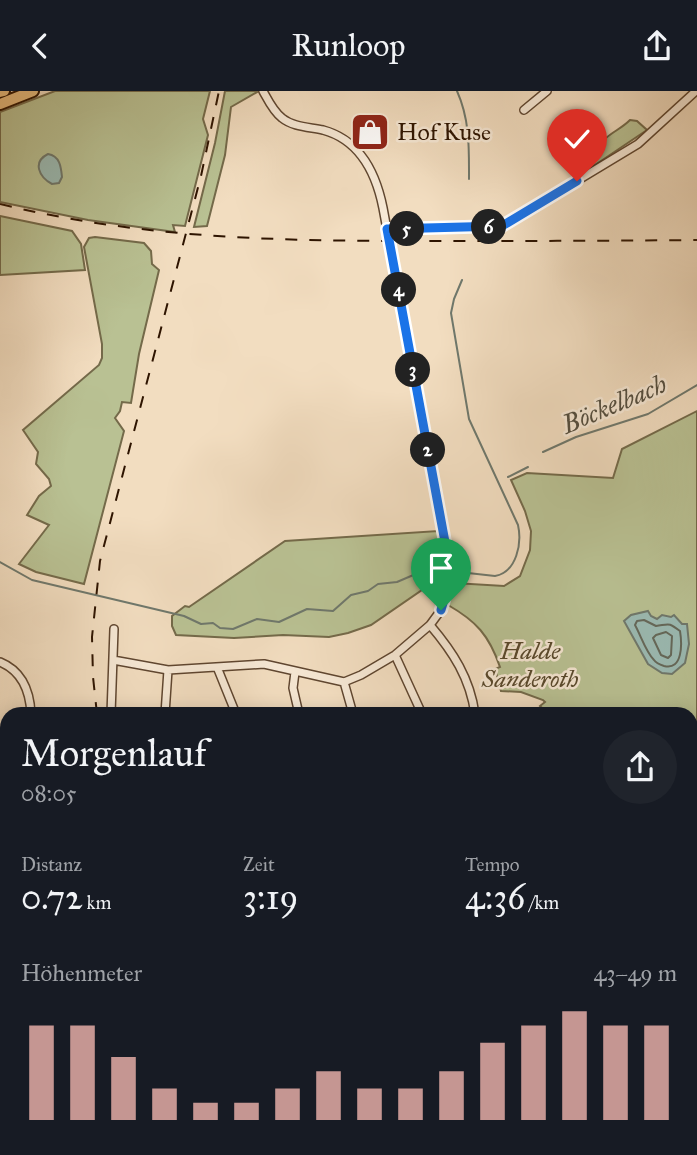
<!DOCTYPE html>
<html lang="de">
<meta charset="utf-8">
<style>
body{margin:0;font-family:"IM FELL Great Primer",serif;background:#20242c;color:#f1f3f6;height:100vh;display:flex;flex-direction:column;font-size:26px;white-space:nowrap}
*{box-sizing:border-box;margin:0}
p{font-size:23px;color:#9ea1a6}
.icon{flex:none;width:38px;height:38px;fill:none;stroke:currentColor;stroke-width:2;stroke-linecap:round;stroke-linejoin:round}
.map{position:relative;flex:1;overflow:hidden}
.sheet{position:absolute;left:0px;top:616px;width:698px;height:448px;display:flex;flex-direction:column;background:#171b24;border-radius:21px 21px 0 0;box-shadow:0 4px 18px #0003}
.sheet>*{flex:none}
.pin{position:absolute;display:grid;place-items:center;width:60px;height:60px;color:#fff;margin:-72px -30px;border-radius:50% 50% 50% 0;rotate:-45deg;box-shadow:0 0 7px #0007}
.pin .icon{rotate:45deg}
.km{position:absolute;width:35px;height:35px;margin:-18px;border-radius:50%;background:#222;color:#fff;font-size:19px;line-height:35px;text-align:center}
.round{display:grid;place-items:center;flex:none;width:74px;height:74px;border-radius:37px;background:#20242c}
.overview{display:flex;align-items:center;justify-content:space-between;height:119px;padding:0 21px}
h1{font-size:38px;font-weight:600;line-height:52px}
.stats{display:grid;grid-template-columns:repeat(3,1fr);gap:10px;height:119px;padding:7px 21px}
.stats div{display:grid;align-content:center}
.stats b{font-size:35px;font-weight:600}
.stats small{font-size:19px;font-weight:400}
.stats p{font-size:19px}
.chart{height:196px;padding:14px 21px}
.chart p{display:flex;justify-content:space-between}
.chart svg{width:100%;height:126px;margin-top:7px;stroke:#c59692;stroke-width:6}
header{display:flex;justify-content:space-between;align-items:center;height:91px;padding:0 21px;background:#171b24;font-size:32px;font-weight:600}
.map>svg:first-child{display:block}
.green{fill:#b9c193;stroke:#746a4a;stroke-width:2}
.water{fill:#9bbbb4;stroke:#6f786c;stroke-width:2}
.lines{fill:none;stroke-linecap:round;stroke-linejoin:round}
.shore{stroke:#64685a;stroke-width:2}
.stream{stroke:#6f786c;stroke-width:2}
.minor-casing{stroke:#5f4630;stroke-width:10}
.highway-casing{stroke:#2e1400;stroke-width:14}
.minor{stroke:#f7e9d6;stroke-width:7}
.highway{stroke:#e9be80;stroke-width:10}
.rail{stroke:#2e1400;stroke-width:2;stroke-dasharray:12 12;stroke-linecap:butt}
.route-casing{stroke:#fff;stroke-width:14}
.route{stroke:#1a73e8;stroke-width:9}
.labels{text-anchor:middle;stroke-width:5;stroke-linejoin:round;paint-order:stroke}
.poi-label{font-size:24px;fill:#2e1400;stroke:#f7e9d6;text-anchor:start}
.park-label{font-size:24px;font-style:italic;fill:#58482c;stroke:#f7e9d6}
.water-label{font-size:26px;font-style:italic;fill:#544e3f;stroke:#f7e9d6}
</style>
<header><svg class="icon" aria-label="back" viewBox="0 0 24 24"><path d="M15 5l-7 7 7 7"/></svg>Runloop<svg class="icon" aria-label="share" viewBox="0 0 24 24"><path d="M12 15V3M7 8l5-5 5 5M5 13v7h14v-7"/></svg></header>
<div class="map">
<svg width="697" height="1064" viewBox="0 0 697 1064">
<rect width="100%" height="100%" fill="#f2ddc0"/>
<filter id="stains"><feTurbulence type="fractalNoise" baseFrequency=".00286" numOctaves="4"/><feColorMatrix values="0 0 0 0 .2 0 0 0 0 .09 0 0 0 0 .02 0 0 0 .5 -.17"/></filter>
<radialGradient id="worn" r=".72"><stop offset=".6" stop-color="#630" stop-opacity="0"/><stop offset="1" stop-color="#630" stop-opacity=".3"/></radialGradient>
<path class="green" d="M 55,0 L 210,0 L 203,28 L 208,44 L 185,135 L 173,134 L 175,141 L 88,129 L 0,111 L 0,21 Z
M 225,0 L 259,0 L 231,16 L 225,64 L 207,135 L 194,136 L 215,52 Z
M 630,29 L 637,30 L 647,39 L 592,76 L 585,76 L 584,68 C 591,61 598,53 606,47 C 614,40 622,37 630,29 Z
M 0,125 L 72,140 L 81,153 L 85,179 L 0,184 Z
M 95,146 L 144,152 L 151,160 L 152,173 L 159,179 L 139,263 L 131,312 L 122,311 L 120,320 L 115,327 L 124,340 L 84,493 L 36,481 L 19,473 L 49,434 L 27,424 L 39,405 L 51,395 L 49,388 L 36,373 L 38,361 L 23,339 L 99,274 L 102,267 L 102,253 L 84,156 L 89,147 Z
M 697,320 L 697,861 L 691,853 L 691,770 L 697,766 L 691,757 L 691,623 L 548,623 L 540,615 L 545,611 L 543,609 L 521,601 L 501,600 L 495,578 L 500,576 C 489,544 476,530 448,514 L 452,494 L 454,492 L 504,495 L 520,485 L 530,459 L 531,440 L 525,420 L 511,389 L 527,382 L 613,387 L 622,358 Z
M 438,440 C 440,459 444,476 444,495 L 432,495 L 425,497 L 371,534 L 348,542 L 329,546 L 283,544 L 234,547 L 176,544 L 172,535 L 172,525 L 185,515 L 189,516 L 285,450 Z
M 691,1050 L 697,1057 L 697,1064 L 540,1064 L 552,1057 L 691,1057 Z
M 429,1057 L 468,1057 L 471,1064 L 414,1064 Z"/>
<path class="water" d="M 48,63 C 60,65 61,76 62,86 L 59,92 L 52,93 C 39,86 32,71 48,63 Z
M 648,520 L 651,525 L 657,528 L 662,524 L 671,526 L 674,524 L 682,533 L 687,533 L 689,553 L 685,572 L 672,583 L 662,582 L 648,573 L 624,530 L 631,524 Z"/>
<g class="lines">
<path class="shore" d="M 644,529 L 656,535 C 670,533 668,531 680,540 C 682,552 683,580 664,575 C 661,574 656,572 654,569 C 646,561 641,545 635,534 L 637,530 Z
M 666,541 L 672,545 L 671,564 L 668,567 L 661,564 L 653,547 L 656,544 Z"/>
<path class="stream" d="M 457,0 C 470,29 469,57 469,88
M 543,361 L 576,346 L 648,323 L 697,294
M 508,386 L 528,376
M 0,471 L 32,489 L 184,525 L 201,533 L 213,532 L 220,537 L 233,538 L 257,528 L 279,531 L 307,518 L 333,520 L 351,504 L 368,500 L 378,493 L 397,491 L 425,479 L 445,480
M 450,480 L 495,485 C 517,481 522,452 518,434 L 469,328 L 451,222 L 454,208 L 462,189
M 691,723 L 697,717"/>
<g class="minor-casing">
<path id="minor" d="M 524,19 L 547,0
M 387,138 L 502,135 L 638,53 L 696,0
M 430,534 C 453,561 470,587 475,623
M 395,564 L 422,623
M 113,569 L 168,579 L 264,573 L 344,591 L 361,584 L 395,564 L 430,534 L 441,519 L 445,510 L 448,495 L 445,451 L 383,117 C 376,82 360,49 323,39 C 309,36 293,36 282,27 C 273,20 268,9 263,0
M 0,571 C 22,580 30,601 31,623
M 217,576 L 236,623
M 295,581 L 293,597 L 299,623
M 344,591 L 353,623
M 111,623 L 114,538
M 165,623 L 168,579
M 0,719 L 3,727
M 0,801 L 7,799
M 691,859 L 697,867
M 0,884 L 7,879
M 0,888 L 7,899
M 0,963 L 3,961
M 0,1053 L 7,1046
M 131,1057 L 134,1064
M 267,1057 L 270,1064
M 521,1057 L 525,1064
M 50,1061 L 51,1064"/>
</g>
<g class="highway-casing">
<path id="highway" d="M 0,1 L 4,0
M 0,13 L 33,0"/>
</g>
<use href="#minor" class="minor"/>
<use href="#highway" class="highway"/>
<path class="rail" d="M 0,113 C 140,147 273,150 416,150 C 510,150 603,150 697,149
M 97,623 L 93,586 L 92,546 L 100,470 L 201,85 L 219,0
M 214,1057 L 217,1064"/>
</g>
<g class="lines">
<g class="route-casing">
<path id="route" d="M 441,519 L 448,495 L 445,451 L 387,138 L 502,135 L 577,90"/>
</g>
<use href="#route" class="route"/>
</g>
<defs>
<g id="shop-square" transform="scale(2.0125)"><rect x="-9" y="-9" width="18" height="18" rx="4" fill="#8f2418" stroke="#f7e9d6"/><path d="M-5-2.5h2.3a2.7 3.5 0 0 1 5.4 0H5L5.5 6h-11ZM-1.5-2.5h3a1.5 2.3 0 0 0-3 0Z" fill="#fff"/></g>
</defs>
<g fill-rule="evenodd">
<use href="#shop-square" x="370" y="41"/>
</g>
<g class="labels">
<g class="poi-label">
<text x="397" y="49">Hof Kuse</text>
</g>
<g class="park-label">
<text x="530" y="568">Halde<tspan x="530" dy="28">Sanderoth</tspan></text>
</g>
<g class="water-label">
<text transform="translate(614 313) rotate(-23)" y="9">Böckelbach</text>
</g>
</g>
<rect width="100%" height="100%" filter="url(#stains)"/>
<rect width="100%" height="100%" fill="url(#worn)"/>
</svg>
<div class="pin" style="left:441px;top:519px;background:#1e9e55"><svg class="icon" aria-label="arrive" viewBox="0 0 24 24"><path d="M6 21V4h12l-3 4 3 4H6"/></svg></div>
<div class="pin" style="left:577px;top:90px;background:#d93025"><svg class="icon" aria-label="check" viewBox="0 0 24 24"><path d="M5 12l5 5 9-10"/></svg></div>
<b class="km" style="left:428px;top:359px">2</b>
<b class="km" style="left:413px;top:279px">3</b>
<b class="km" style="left:399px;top:199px">4</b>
<b class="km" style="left:407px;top:138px">5</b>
<b class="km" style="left:489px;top:136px">6</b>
<section class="sheet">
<div class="overview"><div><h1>Morgenlauf</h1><p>08:05</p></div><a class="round"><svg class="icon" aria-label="share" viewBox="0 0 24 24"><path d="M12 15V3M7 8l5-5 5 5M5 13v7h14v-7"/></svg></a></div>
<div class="stats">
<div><p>Distanz</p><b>0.72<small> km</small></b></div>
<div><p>Zeit</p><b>3:19</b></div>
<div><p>Tempo</p><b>4:36<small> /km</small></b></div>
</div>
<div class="chart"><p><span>Höhenmeter</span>43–49 m</p>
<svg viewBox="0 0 160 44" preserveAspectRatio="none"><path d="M5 44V11M15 44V11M25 44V22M35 44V33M45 44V38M55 44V38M65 44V33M75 44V27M85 44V33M95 44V33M105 44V27M115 44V17M125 44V11M135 44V6M145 44V11M155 44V11"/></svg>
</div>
</section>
</div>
